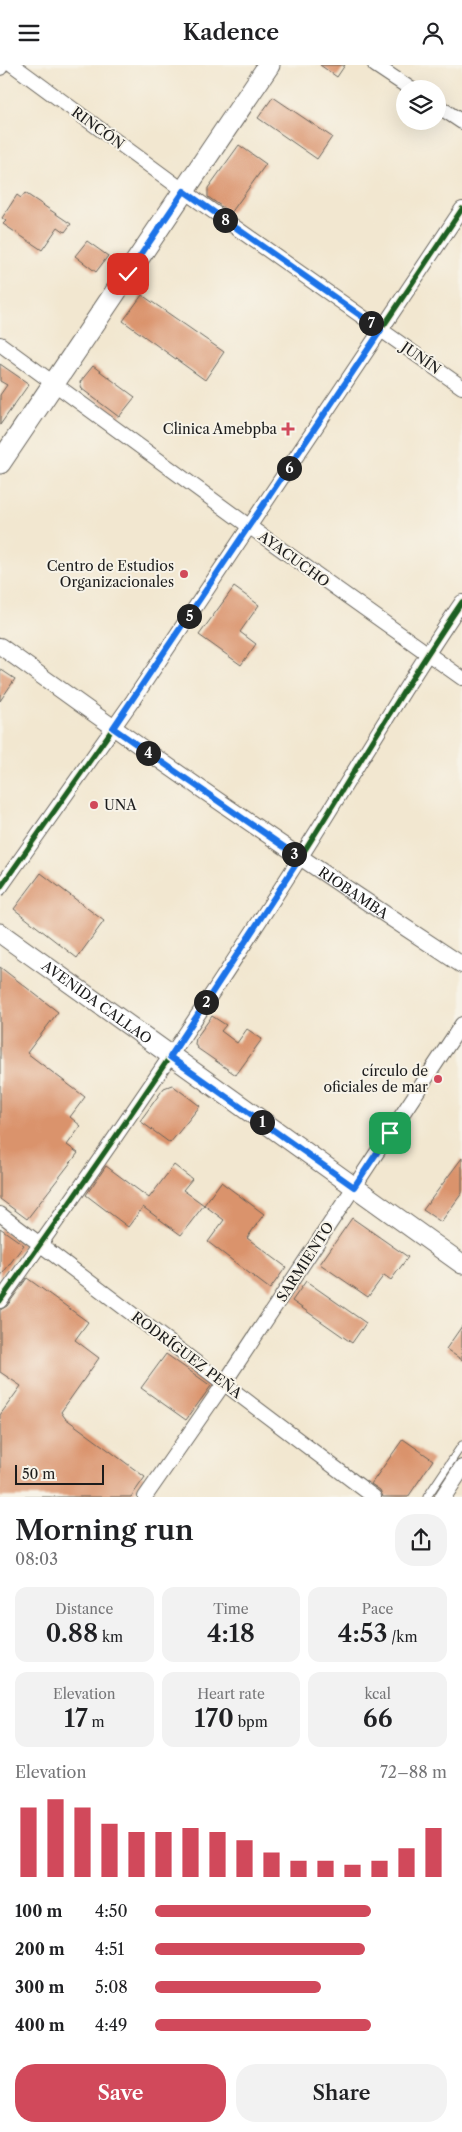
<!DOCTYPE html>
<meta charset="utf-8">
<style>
body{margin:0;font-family:"Libre Caslon Text",serif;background:#f2f2f2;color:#202124;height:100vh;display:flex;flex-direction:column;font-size:19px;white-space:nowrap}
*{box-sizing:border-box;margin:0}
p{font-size:16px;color:#757577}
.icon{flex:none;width:28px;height:28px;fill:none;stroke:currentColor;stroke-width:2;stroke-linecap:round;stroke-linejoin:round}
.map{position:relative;height:1432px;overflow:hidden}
.details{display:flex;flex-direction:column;background:#fff;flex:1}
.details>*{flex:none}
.controls{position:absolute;left:396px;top:15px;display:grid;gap:10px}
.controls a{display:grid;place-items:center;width:50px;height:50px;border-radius:50%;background:#fff;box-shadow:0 5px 20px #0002;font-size:25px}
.scale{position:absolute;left:15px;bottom:12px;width:89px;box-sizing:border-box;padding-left:5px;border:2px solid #1c1c1c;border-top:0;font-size:14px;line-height:18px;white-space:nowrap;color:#1c1c1c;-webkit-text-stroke:4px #f7f3e8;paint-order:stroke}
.pin{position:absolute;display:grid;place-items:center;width:42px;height:42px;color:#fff;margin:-21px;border-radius:10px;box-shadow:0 2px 8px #0006}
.km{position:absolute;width:25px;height:25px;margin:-12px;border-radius:50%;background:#222;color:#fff;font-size:14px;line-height:25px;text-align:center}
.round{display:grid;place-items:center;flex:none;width:52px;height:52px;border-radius:20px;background:#f2f2f2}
.overview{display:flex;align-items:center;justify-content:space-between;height:85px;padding:0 15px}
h1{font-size:28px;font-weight:600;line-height:38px}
.metrics{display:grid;grid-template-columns:repeat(3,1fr);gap:8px;height:85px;padding:5px 15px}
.metrics div{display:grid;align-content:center;border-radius:12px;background:#f2f2f2;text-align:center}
.metrics b{font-size:25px;font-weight:600}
.metrics small{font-size:14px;font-weight:400}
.metrics p{font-size:14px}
.chart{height:140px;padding:10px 15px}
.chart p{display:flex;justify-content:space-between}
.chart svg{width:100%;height:90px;margin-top:5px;stroke:#d1495b;stroke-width:6}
.primary-button{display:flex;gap:10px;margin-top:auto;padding:10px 15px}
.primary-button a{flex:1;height:58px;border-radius:20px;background:#d1495b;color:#fff;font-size:20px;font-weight:600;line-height:58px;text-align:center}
.primary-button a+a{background:#f2f2f2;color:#202124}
ul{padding:0 15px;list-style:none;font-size:16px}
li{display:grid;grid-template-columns:80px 60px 1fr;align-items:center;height:38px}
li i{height:12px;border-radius:6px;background:#d1495b}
header{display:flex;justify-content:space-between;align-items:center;height:65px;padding:0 15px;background:#fff;font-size:22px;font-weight:600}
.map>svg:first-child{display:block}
.building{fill:#da936c}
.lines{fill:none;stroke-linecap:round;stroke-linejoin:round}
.service-casing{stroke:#67635b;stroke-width:9}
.minor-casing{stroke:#67635b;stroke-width:16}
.tertiary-casing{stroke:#67635b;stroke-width:18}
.secondary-casing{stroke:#67635b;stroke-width:21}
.primary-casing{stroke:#67635b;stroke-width:23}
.service{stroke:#fff;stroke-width:7}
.minor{stroke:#fff;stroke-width:14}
.tertiary{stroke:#fff;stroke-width:16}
.secondary{stroke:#fff;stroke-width:19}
.primary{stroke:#fff;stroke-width:21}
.cycleway-casing{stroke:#f7f3e8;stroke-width:8}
.cycleway{stroke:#1b5e20;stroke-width:5}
.route-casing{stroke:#fff;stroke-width:10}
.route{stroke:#1a73e8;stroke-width:6}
.poi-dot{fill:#d1495b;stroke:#f7f3e8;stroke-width:2}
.labels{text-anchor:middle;stroke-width:4;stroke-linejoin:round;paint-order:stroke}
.street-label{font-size:14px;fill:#1c1c1c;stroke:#f7f3e8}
.poi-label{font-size:14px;fill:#1c1c1c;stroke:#f7f3e8;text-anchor:end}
</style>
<header><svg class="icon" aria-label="menu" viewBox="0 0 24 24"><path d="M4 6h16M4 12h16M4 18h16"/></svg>Kadence<svg class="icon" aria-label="person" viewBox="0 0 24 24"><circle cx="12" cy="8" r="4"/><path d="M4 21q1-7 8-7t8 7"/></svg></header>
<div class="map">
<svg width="462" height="1432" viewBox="0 0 462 1432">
<rect width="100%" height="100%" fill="#f7f3e8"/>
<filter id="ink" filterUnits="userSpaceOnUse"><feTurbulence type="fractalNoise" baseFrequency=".02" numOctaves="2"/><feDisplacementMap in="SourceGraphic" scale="10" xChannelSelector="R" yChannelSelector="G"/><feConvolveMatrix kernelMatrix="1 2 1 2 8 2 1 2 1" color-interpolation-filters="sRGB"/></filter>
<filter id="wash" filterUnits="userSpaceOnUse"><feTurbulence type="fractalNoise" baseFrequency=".0096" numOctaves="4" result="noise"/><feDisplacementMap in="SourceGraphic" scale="20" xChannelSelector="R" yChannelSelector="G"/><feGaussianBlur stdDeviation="1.12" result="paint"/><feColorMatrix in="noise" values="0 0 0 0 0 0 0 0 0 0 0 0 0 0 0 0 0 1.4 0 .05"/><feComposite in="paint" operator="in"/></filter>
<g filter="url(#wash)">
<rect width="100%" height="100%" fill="#f2e7d0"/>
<g id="blocks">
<path class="building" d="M 320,0 L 345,0 L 337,12 Z
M 273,32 L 332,72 L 317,94 L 258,53 Z
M 239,80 L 266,99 L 231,148 L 208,132 L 208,123 Z
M 25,128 L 71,159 L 65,167 L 58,162 L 42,185 L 3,159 L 6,156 L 2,153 L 17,130 L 21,133 Z
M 87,176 L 108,191 L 96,207 L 75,191 Z
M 142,230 L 224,287 L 205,315 L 123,256 Z
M 0,299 L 29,319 L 0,360 L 0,330 L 7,320 L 0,316 Z
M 93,301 L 135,332 L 119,352 L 82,324 L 80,317 Z
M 234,522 L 259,540 L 240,567 L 256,579 L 241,600 L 199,570 Z
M 0,604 L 15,614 L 0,636 Z
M 41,808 L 104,856 L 77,893 L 14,844 Z
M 0,902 L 58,947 L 27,988 L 85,1032 L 70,1052 L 81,1061 L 67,1080 L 78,1088 L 27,1154 L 0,1134 Z
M 212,951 L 226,960 L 221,966 L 237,978 L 247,964 L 262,974 L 236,1010 L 197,983 L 195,979 L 196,973 Z
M 172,1020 L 200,1041 L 170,1078 L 140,1056 L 164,1023 Z
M 462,1093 L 462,1128 L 441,1157 L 423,1145 Z
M 174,1100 L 192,1114 L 183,1125 L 204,1140 L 181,1170 L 143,1142 L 128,1162 L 86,1130 L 106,1101 L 149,1133 Z
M 221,1117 L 264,1149 L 247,1173 L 286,1202 L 270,1224 L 208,1177 L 224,1155 L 204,1140 Z
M 352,1153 L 408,1192 L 391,1215 L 384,1210 L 368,1232 L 320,1199 Z
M 0,1163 L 24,1180 L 0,1212 Z
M 27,1213 L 88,1257 L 75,1275 L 99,1293 L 61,1347 L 65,1353 L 145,1412 L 131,1432 L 0,1432 L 0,1350 L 21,1321 L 0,1307 L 0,1245 L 7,1241 Z
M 306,1216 L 366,1258 L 352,1278 L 292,1236 Z
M 462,1261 L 462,1295 L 446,1284 Z
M 166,1289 L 211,1321 L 186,1355 L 141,1323 Z
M 403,1374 L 433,1395 L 408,1432 L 383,1432 L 380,1425 L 371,1419 Z"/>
</g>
</g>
<g filter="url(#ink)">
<use href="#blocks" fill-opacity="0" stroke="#67635b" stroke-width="1"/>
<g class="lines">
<g class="service-casing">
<path id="service" d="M 427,1432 L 462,1380"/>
</g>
<g class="minor-casing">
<path id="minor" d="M 13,0 L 184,126 L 462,322
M 375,0 L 411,24
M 0,3 L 2,0
M 438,41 L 462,57
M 0,279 L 250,462 L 462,613
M 0,823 L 133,635 L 462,144
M 0,1149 L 374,1432
M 0,1236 C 104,1091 204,944 300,793 C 354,708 405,620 462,537
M 145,1432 L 225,1317 L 462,959"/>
</g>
<g class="tertiary-casing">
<g id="tertiary">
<path id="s1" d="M 0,581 C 151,691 305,797 462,900"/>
<path d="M 443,1432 L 462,1403"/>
</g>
</g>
<g class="secondary-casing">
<g id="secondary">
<path id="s2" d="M 0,868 L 462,1199"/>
</g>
</g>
<g class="primary-casing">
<path id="primary" d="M 0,398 L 269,0"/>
</g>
<use href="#service" class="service"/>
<use href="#minor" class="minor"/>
<use href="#tertiary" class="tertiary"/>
<use href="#secondary" class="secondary"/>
<use href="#primary" class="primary"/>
<g class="cycleway-casing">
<path id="cycleway" d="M 0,823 L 133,635 L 462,144
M 0,1236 C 104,1091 204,944 300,793 C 354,708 405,620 462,537"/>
</g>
<use href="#cycleway" class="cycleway"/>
</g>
</g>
<g class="lines" filter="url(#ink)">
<g class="route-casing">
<path id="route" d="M 128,209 L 184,126 L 381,265 L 113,663 L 300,793 L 170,992 L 354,1122 L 390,1068"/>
</g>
<use href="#route" class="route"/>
</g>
<g class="poi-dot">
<path d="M285.5 356.5h5v5h5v5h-5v5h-5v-5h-5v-5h5z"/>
<circle cx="184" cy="509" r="5"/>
<circle cx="94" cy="740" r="5"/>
<circle cx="438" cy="1014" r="5"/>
</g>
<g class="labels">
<g class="street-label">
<text transform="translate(98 63) rotate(36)" y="5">RINCÓN</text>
<text transform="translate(421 293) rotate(35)" y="5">JUNÍN</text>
<text transform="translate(294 494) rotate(36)" y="5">AYACUCHO</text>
<text dy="5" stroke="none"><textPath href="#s1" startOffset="431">RIOBAMBA</textPath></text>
<text dy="5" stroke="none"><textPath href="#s2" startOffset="119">AVENIDA CALLAO</textPath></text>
<text transform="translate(305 1197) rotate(-57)" y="5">SARMIENTO</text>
<text transform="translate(187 1290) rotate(37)" y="5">RODRÍGUEZ PEÑA</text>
</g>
<g class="poi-label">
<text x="277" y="369">Clinica Amebpba</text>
<text x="174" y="506">Centro de Estudios<tspan x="174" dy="16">Organizacionales</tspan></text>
<text x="104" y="745" text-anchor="start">UNA</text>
<text x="428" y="1011">círculo de<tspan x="428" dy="16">oficiales de mar</tspan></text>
</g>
</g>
</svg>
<div class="controls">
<a><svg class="icon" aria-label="layers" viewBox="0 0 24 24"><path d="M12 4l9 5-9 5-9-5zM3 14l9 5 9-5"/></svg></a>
</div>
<div class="scale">50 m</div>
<div class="pin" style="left:390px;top:1068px;background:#1e9e55"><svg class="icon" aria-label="arrive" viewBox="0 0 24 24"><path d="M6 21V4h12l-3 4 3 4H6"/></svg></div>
<div class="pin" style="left:128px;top:209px;background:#d93025"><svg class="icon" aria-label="check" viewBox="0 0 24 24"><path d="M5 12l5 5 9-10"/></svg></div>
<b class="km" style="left:262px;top:1057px">1</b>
<b class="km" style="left:206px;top:937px">2</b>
<b class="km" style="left:294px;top:789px">3</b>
<b class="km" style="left:148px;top:688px">4</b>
<b class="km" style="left:189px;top:551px">5</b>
<b class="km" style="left:289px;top:403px">6</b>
<b class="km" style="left:371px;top:258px">7</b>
<b class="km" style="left:225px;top:155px">8</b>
</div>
<section class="details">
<div class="overview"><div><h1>Morning run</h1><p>08:03</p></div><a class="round"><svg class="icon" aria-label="share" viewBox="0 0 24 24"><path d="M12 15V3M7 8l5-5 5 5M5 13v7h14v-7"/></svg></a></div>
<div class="metrics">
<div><p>Distance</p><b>0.88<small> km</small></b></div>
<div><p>Time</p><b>4:18</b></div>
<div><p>Pace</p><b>4:53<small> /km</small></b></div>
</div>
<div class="metrics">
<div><p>Elevation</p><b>17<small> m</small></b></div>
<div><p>Heart rate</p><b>170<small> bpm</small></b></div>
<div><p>kcal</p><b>66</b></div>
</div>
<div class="chart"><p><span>Elevation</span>72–88 m</p>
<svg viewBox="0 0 160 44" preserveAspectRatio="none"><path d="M5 44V10M15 44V6M25 44V10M35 44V18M45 44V22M55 44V22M65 44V20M75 44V22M85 44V26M95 44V32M105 44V36M115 44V36M125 44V38M135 44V36M145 44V30M155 44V20"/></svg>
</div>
<ul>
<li><b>100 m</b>4:50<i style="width:74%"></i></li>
<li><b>200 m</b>4:51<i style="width:72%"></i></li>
<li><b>300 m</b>5:08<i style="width:57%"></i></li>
<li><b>400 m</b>4:49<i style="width:74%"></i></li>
</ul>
<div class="primary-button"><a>Save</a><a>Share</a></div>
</section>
